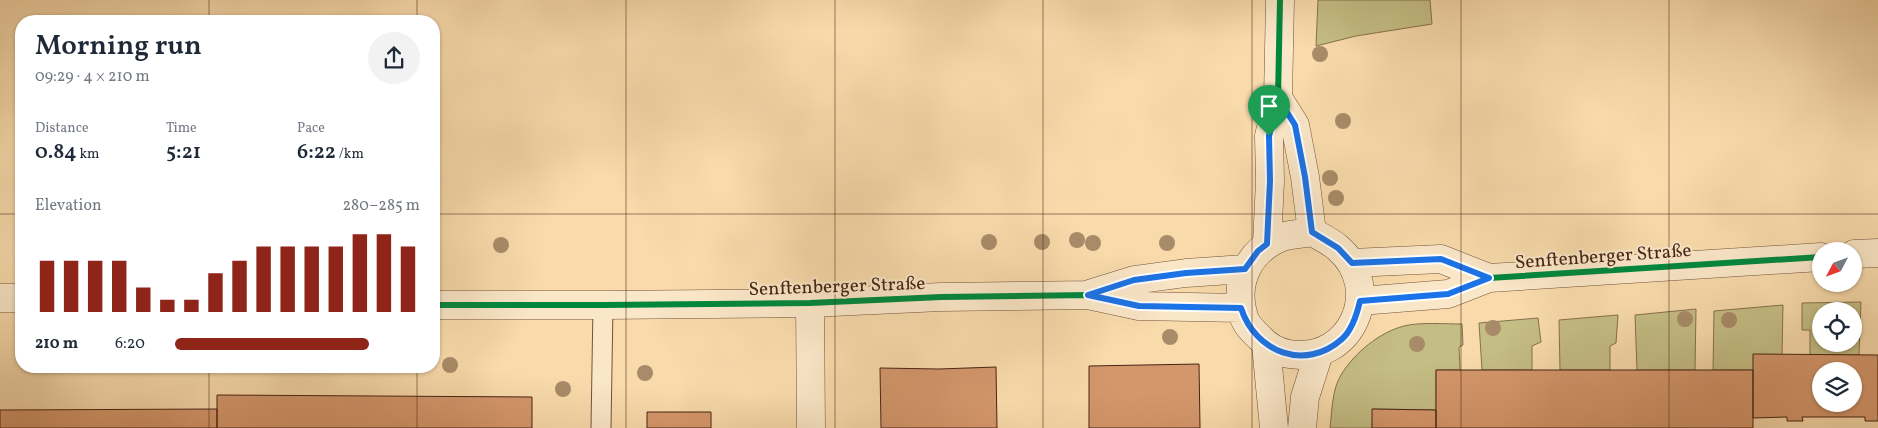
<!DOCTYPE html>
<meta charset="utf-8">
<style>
body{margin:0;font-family:Vollkorn,serif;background:#f2f2f3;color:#1f2937;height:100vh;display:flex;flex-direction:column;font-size:19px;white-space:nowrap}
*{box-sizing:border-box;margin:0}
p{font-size:16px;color:#747a83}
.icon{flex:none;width:28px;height:28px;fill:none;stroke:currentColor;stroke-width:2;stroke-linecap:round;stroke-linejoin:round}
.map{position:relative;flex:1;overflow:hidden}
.drawer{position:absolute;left:15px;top:15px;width:425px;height:358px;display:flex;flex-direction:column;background:#fff;border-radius:20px;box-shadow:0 1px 4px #0004}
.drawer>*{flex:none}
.needle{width:32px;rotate:229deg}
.buttons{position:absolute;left:1812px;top:242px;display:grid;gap:10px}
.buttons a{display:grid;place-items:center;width:50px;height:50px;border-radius:50%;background:#fff;box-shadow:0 1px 4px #0004;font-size:25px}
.pin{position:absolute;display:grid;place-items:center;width:42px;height:42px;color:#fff;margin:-51px -21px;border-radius:50% 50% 50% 0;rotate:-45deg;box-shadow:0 0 5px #0007}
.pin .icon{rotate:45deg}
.round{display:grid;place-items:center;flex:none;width:52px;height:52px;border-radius:26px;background:#f2f2f3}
.head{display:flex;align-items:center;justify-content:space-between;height:85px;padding:0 20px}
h1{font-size:28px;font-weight:600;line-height:38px}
.stats{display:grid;grid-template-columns:repeat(3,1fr);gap:8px;height:85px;padding:5px 20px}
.stats div{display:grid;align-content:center}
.stats b{font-size:21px;font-weight:600}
.stats small{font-size:14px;font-weight:400}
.stats p{font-size:14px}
.chart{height:140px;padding:10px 20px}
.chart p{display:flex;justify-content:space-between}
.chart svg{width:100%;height:90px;margin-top:5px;stroke:#8f2418;stroke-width:6}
ul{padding:0 20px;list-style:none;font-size:16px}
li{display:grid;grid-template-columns:80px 60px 1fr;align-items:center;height:38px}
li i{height:12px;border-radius:6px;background:#8f2418}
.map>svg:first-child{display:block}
.green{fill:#c4bd84;stroke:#86704c;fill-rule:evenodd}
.building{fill:#d4976c;stroke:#472415;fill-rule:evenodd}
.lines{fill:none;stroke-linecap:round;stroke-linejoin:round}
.service-casing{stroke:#73523a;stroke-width:21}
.minor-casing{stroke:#73523a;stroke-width:29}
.service{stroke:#fae7c8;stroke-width:19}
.minor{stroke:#fae7c8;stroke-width:28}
.cycleway-casing{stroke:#fae7c8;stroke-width:9}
.cycleway{stroke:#00873e;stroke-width:6}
.tree{fill:#a88b68}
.route-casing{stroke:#fff;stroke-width:10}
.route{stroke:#1a73e8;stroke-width:6}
.grid{fill:none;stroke:#472415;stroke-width:1;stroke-opacity:0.55}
.labels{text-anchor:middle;stroke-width:4;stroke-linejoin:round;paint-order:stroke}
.street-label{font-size:19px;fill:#472415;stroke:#fae7c8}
</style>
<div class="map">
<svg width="1878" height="428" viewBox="0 0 1878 428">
<rect width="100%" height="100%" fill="#f8daab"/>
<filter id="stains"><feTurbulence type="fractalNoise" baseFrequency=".004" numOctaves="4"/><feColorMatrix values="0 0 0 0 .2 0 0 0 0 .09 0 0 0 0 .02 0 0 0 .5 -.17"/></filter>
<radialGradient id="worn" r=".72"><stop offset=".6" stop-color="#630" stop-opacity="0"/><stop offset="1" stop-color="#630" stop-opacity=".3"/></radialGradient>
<path class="green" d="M 1318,0 L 1430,0 L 1432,24 L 1356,36 L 1316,46 Z
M 1861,302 L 1859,355 L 1810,355 L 1810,330 L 1802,330 L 1802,303 ZM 1821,311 L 1854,311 L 1854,344 L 1821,344 Z
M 1783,305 L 1782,355 L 1753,370 L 1713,370 L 1714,311 Z
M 1696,309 L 1695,370 L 1637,370 L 1635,315 Z
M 1618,315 L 1616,343 L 1610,346 L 1610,370 L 1560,370 L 1559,320 Z
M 1538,318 L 1541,342 L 1532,346 L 1532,370 L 1482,370 L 1479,323 Z
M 1462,324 L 1463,345 L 1459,347 L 1460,370 L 1436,370 L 1436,410 L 1373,409 L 1372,428 L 1330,428 C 1332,412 1332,389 1341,375 C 1354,353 1380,332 1404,326 C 1419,322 1446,324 1462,324 Z"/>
<path class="building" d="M 1753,354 L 1878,355 L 1878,421 L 1865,421 L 1865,417 L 1802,417 L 1803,421 L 1787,421 L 1787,417 L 1753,418 ZM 1821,371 L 1854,371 L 1854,404 L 1821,404 Z
M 1199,364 L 1200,428 L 1089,428 L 1089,366 Z
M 996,367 L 997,428 L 881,428 L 880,368 L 939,369 Z
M 1436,370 L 1753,370 L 1753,428 L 1436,428 Z
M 217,395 L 532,397 L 532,428 L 217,428 Z
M 217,409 L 217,428 L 0,428 L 0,410 Z
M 1372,409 L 1436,410 L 1436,428 L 1372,428 Z
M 647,412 L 711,412 L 711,428 L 647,428 Z"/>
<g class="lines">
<g class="service-casing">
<path id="service" d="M 601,428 L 603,305"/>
</g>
<g class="minor-casing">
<path id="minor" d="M 1278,98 L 1295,125 L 1305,177 L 1312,232
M 1312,232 C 1321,237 1330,241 1338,248 C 1385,289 1351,364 1289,354 C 1277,352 1268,347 1260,338 C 1254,332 1246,325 1244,317 C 1233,283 1249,250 1282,237 C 1291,234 1302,234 1312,232 Z
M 1267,244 L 1270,181 L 1269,136 L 1278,98 L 1280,0
M 1854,254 L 1878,253
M 1352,263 L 1441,259 L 1489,278
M 1089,294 L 1134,280 L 1186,273 L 1245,269
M 0,298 L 21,298
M 1360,301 L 1448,294 L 1489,278 L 1821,257
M 810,303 L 811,428
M 434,305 L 603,305 L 810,303 L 941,297 L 1088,295 L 1139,306 L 1241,308
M 1266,345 L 1274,428
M 1302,428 L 1305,397 L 1319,353"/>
</g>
<use href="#service" class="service"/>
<use href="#minor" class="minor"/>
<g class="cycleway-casing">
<path id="cycleway" d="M 1267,244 L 1270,181 L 1269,136 L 1278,98 L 1280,0
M 1360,301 L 1448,294 L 1489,278 L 1821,257
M 434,305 L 603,305 L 810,303 L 941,297 L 1088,295 L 1139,306 L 1241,308"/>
</g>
<use href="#cycleway" class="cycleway"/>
</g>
<g class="tree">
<circle cx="1320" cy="54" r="8"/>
<circle cx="1343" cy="121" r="8"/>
<circle cx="1330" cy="178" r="8"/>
<circle cx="1336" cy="198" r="8"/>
<circle cx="1077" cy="240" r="8"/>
<circle cx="989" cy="242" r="8"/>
<circle cx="1042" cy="242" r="8"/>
<circle cx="1093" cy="243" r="8"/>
<circle cx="1167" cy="243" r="8"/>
<circle cx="501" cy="245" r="8"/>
<circle cx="1685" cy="319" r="8"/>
<circle cx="1729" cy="320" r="8"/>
<circle cx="1493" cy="328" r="8"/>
<circle cx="1170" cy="337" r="8"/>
<circle cx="1417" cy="344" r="8"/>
<circle cx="450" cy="365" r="8"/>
<circle cx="645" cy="373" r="8"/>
<circle cx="563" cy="389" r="8"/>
</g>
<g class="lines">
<g class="route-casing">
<path id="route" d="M 1278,98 L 1295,125 L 1305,177 L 1312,232 L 1338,248 L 1352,263 L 1441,259 L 1489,278 L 1448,294 L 1360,301 C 1357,314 1352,330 1342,339 C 1305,372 1255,352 1241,308 L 1139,306 L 1088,295 L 1134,280 L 1186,273 L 1245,269 L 1258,251 L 1267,244 L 1270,181 L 1269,136 Z"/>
</g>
<use href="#route" class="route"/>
</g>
<path class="grid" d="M 209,0 L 209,21M 417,0 L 417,21M 626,0 L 626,428M 835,0 L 835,428M 1043,0 L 1043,428M 1252,0 L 1252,428M 1461,0 L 1461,428M 1669,0 L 1669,428M 0,214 L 21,214M 434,214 L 1878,214M 209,366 L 209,428M 417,366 L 417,428"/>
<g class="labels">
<g class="street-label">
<text transform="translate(1603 255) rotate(-4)" y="7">Senftenberger Straße</text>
<text transform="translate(837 285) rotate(-2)" y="7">Senftenberger Straße</text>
</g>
</g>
<rect width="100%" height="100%" filter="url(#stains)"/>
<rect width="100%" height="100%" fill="url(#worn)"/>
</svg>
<div class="buttons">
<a><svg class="needle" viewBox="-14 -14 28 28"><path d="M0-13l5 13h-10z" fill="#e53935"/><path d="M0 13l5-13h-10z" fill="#747a83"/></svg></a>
<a><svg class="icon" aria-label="locate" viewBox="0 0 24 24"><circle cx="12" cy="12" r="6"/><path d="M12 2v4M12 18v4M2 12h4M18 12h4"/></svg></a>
<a><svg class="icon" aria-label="layers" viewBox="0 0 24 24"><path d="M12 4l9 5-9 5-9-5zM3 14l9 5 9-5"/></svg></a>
</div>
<div class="pin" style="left:1269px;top:136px;background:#1e9e55"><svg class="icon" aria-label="arrive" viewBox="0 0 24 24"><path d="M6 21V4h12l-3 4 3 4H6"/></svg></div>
<section class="drawer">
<div class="head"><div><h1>Morning run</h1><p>09:29 · 4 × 210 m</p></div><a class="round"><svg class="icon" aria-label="share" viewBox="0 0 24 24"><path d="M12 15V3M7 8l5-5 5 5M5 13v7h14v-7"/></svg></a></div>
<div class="stats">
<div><p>Distance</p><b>0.84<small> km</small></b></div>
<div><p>Time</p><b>5:21</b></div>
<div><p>Pace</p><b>6:22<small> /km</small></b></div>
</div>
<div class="chart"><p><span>Elevation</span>280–285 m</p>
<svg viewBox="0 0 160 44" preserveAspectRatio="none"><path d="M5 44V19M15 44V19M25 44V19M35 44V19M45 44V32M55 44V38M65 44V38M75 44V25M85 44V19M95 44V12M105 44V12M115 44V12M125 44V12M135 44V6M145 44V6M155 44V12"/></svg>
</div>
<ul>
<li><b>210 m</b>6:20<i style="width:79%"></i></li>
</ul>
</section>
</div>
